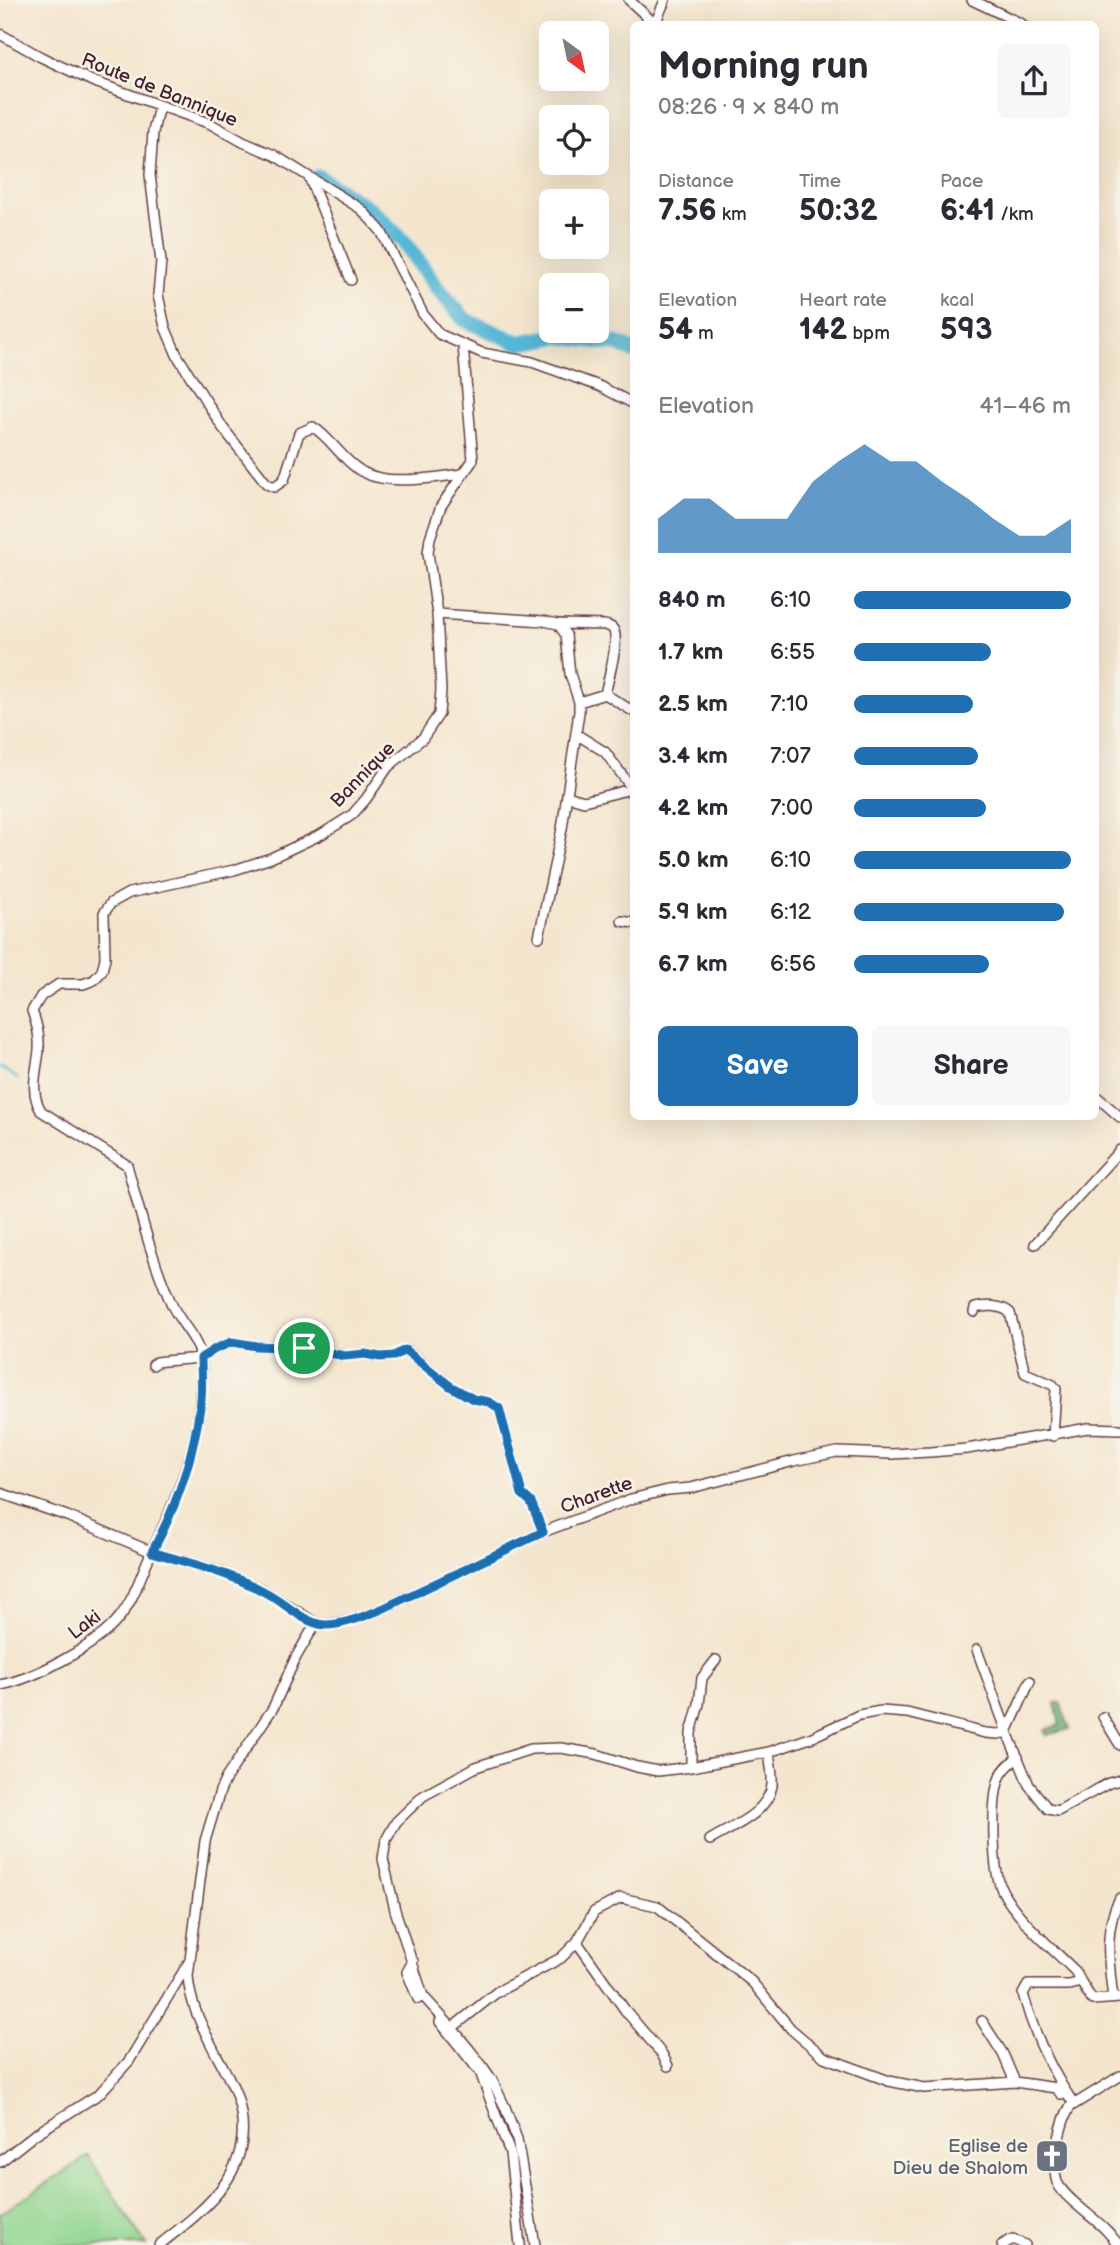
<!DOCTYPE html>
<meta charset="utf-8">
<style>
body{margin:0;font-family:"Balsamiq Sans",sans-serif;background:#f7f7f7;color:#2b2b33;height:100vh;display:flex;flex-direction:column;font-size:26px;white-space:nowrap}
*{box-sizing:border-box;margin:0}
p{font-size:23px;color:#7c7c81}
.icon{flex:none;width:38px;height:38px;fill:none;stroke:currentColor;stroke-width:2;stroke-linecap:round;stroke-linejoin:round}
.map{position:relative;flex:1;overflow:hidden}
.panel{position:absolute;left:630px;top:21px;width:469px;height:1099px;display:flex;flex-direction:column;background:#fff;border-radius:10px;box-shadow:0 7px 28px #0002}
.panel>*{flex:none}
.needle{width:46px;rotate:147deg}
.tools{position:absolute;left:539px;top:21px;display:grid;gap:14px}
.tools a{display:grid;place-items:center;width:70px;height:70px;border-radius:10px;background:#fff;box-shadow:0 7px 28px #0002;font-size:35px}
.pin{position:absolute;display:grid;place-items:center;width:60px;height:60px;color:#fff;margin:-30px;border:4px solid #fff;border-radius:50%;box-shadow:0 2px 7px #0007}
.round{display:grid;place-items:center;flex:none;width:74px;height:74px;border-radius:10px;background:#f7f7f7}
.head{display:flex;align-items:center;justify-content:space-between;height:119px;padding:0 28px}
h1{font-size:38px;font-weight:700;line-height:52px}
.figures{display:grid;grid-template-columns:repeat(3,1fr);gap:10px;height:119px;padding:7px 28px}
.figures div{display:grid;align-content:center}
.figures b{font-size:30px;font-weight:700}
.figures small{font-size:19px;font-weight:400}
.figures p{font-size:19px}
.chart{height:196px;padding:14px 28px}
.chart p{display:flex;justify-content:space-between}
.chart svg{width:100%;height:126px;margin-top:7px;fill:#1f6fb2;opacity:.7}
.cta{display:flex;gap:14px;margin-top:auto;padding:14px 28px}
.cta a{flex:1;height:80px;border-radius:10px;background:#1f6fb2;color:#fff;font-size:28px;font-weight:700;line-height:80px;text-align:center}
.cta a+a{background:#f7f7f7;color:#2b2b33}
ul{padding:0 28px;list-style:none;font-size:23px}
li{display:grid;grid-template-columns:112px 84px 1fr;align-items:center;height:52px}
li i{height:18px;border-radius:9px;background:#1f6fb2}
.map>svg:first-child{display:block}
.green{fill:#90d58f;stroke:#6d7a5d;stroke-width:2}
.forest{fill:#74b67a;stroke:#5f6a52;stroke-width:2}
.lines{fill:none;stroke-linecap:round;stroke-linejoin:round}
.stream{stroke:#57b7d6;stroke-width:2.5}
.river{stroke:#57b7d6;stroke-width:16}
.minor-casing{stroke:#643d43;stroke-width:12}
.minor{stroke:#fff;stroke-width:9}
.route-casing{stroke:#fff;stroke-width:14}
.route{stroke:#1f6fb2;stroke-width:9}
.labels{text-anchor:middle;stroke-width:5;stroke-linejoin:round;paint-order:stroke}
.street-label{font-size:19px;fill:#4a1f2b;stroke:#f7f3e8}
.worship-label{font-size:19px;fill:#5b616d;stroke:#f7f3e8;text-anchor:end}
</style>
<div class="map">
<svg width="1120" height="2245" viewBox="0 0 1120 2245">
<rect width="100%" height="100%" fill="#f7f3e8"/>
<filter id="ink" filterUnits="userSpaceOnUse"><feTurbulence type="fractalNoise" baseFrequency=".0143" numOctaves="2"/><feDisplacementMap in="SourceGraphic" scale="14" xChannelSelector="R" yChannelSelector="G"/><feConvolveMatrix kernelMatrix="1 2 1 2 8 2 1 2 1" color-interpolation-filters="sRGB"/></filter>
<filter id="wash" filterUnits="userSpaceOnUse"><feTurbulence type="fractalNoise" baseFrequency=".00686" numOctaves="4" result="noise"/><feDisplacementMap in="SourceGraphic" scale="28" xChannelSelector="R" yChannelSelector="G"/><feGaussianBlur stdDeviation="1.57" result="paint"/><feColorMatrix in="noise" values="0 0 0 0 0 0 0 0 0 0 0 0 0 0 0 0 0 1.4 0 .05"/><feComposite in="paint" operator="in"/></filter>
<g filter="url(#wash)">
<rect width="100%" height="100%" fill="#f4e6ce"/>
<path class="green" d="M 88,2156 L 146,2245 L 0,2245 L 0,2214 Z"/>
<path class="forest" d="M 1055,1703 L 1060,1703 L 1070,1729 L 1046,1735 L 1045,1730 L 1060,1725 Z"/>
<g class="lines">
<path class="stream" d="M 0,1067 L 18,1079"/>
<path class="river" d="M 318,177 L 371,210 L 404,242 L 437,288 L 465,320 L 519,343 L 559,336 L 619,344 L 634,351"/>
</g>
</g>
<g filter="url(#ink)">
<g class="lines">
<g class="minor-casing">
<path id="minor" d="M 629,0 L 655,24
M 972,0 L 1022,24
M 655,24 L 665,0
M 0,34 L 41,57 L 92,81 L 211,124 L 243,142 L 274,155 L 361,209 L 381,231 L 423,314 L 439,334 L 482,353 L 532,362 L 599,386 L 634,404
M 159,106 L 153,132 L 150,175 L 161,262 L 158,295 L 165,327 L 177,355 L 223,428 L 267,484 L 274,487 L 284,480 L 299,433 L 313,427 C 331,438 342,460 361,471 C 387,487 434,477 463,474
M 309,177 L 351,280
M 437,614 L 544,621 L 558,624 L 566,635 L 570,674 L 579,702 L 579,712 L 562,829 L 539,937
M 558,624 L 605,625 C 610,627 612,626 614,631 C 619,643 608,680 605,694
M 579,702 L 605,694 L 634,712
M 576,734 L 605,752 L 634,791
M 567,796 L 584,801 L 631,789
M 622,921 L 634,923
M 1096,1096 L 1120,1117
M 1035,1244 L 1120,1150
M 974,1312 L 975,1308 C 986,1305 1002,1305 1010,1313 L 1025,1373 L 1053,1385 L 1056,1389 L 1053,1436
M 153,1365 L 156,1362 L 164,1361 L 201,1358 L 215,1349 L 232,1342 L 256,1346 L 304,1348 L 345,1356 L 365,1354 L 380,1357 L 394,1356 L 406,1350 L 450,1386 L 473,1399 L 489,1402 L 499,1408 L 522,1494 L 531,1502 L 543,1532
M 0,1493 L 67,1516 L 152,1552 L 221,1572 L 261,1589 L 316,1623 L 325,1625 L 338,1623 L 360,1618 L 382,1609 L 543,1532 L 631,1499 L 668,1490 L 691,1488 L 794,1461 L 837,1452 L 891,1454 L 930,1452 L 967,1449 L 1088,1428 L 1120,1429
M 977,1650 L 1007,1732
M 0,1685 C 34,1679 98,1645 119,1618 C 135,1598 141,1574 152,1551 C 177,1499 200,1442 201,1384 C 201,1376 203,1365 201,1357 C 197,1338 181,1324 173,1307 C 152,1262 140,1212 127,1165 L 41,1111 C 29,1090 37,1071 39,1050 C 40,1036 37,1024 32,1011 L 41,996 L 59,984 L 83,984 L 94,980 L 102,971 L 105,958 L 104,913 L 111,903 L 129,893 L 234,870 L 271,858 L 322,834 L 352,815 L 366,799 L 388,767 L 423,738 L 439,714 L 441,690 L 437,614 L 428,553 L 430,538 L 441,506 L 473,460 L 463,346
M 1103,1717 L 1120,1745
M 1007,1732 L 1030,1681
M 1018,1757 C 1011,1763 1004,1768 1000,1777 C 991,1797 992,1870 1002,1890 C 1015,1917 1053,1949 1075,1971 L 1081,1982
M 691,1767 L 691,1733 L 699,1704 L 702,1678 L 716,1660
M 710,1840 C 731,1827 767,1814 772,1786 C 773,1775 770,1763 769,1752
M 577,1942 L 625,2010 L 662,2054 L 668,2066
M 413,1961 L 407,1972 L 418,1999
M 1113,1998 C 1109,1964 1103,1929 1120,1898
M 982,2021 L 1003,2054 L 1015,2082 L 1056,2088 L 1061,2094
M 440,2022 L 480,2072 L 510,2153 L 520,2245
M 452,2028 L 497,1992 L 561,1958 L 577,1942 L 594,1912 L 621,1898 L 657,1906 L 752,1982 L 791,2029 L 824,2057 L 889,2081 L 924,2088 L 1015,2082
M 1074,2104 C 1050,2070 1034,2034 1023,1994 L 1028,1985 L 1069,1985 L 1081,1982 L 1092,2000 L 1120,1998
M 0,2162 L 34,2135 L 99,2094 L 129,2061 L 189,1962
M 159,2245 C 208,2207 258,2169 238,2100 C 234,2085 225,2071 217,2056 C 204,2030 190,2006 188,1976 L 205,1841 L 220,1791 L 226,1778 L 273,1708 L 296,1657 L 316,1623
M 535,2245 L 517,2139 L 505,2107 L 492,2080 L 481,2064 L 452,2028 L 423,1996 L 395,1910 L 383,1859 L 386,1840 L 396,1822 L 423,1796 L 476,1767 L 531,1749 L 561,1748 L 596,1754 L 637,1767 L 658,1771 L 691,1767 L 769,1752 L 810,1738 L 859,1715 L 881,1711 L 907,1713 L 985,1733 L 998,1734 L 1007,1732 L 1029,1785 L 1048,1809 L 1058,1811 L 1109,1783 L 1120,1780
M 1002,2245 L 1013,2239 L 1025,2245
M 1119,2245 C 1114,2239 1109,2233 1104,2228 C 1092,2216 1063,2197 1057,2182 C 1051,2166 1061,2121 1070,2107 L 1120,2076"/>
</g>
<use href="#minor" class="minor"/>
</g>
</g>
<g class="lines" filter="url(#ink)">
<g class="route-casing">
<path id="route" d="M 232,1342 L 256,1346 L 304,1348 L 345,1356 L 365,1354 L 380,1357 L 394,1356 L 405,1350 L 450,1386 L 473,1399 L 489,1402 L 499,1408 L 522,1494 L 531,1502 L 543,1532 L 382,1609 C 365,1616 344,1625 325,1625 C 308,1624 291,1609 278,1600 C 240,1575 195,1565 152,1552 C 176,1508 193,1457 200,1407 C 203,1391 201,1374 201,1358 L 215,1349 Z"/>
</g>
<use href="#route" class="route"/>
</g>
<defs>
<g id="church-square" transform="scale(1.75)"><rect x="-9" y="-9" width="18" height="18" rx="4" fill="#6b7280" stroke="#f7f3e8"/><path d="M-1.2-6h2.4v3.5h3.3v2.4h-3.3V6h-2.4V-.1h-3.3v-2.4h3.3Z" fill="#fff"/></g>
</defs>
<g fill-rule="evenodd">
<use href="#church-square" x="1052" y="2156"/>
</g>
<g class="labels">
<g class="street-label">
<text transform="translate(160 89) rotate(22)" y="7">Route de Bannique</text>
<text transform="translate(362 774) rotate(-46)" y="7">Bannique</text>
<text transform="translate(596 1494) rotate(-20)" y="7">Charette</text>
<text transform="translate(84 1624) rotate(-37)" y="7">Laki</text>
</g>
<g class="worship-label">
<text x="1028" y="2152">Eglise de<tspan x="1028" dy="22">Dieu de Shalom</tspan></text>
</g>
</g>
</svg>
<div class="tools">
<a><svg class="needle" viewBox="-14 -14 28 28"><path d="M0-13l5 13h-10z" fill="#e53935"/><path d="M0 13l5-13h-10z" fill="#7c7c81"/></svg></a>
<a><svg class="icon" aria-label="locate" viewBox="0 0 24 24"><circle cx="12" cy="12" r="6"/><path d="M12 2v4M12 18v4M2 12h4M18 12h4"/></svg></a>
<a>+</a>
<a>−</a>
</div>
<div class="pin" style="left:304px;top:1348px;background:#1e9e55"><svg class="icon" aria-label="arrive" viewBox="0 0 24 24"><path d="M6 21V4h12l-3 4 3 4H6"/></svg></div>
<section class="panel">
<div class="head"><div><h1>Morning run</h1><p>08:26 · 9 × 840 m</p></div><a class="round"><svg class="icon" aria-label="share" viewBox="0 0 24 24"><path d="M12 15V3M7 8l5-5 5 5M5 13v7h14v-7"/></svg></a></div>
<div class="figures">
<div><p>Distance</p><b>7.56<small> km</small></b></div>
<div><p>Time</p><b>50:32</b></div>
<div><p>Pace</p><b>6:41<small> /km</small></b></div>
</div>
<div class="figures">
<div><p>Elevation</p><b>54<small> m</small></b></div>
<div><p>Heart rate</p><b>142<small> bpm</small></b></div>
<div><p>kcal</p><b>593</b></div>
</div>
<div class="chart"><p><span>Elevation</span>41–46 m</p>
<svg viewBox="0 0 160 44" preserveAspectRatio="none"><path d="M0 44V32L10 25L20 25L30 32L40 32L50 32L60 19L70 12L80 6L90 12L100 12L110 19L120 25L130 32L140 38L150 38L160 32V44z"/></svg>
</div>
<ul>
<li><b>840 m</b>6:10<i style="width:100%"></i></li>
<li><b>1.7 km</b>6:55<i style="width:63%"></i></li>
<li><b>2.5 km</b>7:10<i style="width:55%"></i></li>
<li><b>3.4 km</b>7:07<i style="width:57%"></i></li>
<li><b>4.2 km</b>7:00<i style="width:61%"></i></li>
<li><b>5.0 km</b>6:10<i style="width:100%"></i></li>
<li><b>5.9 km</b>6:12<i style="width:97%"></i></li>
<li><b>6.7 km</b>6:56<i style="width:62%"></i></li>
</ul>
<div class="cta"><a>Save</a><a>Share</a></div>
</section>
</div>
